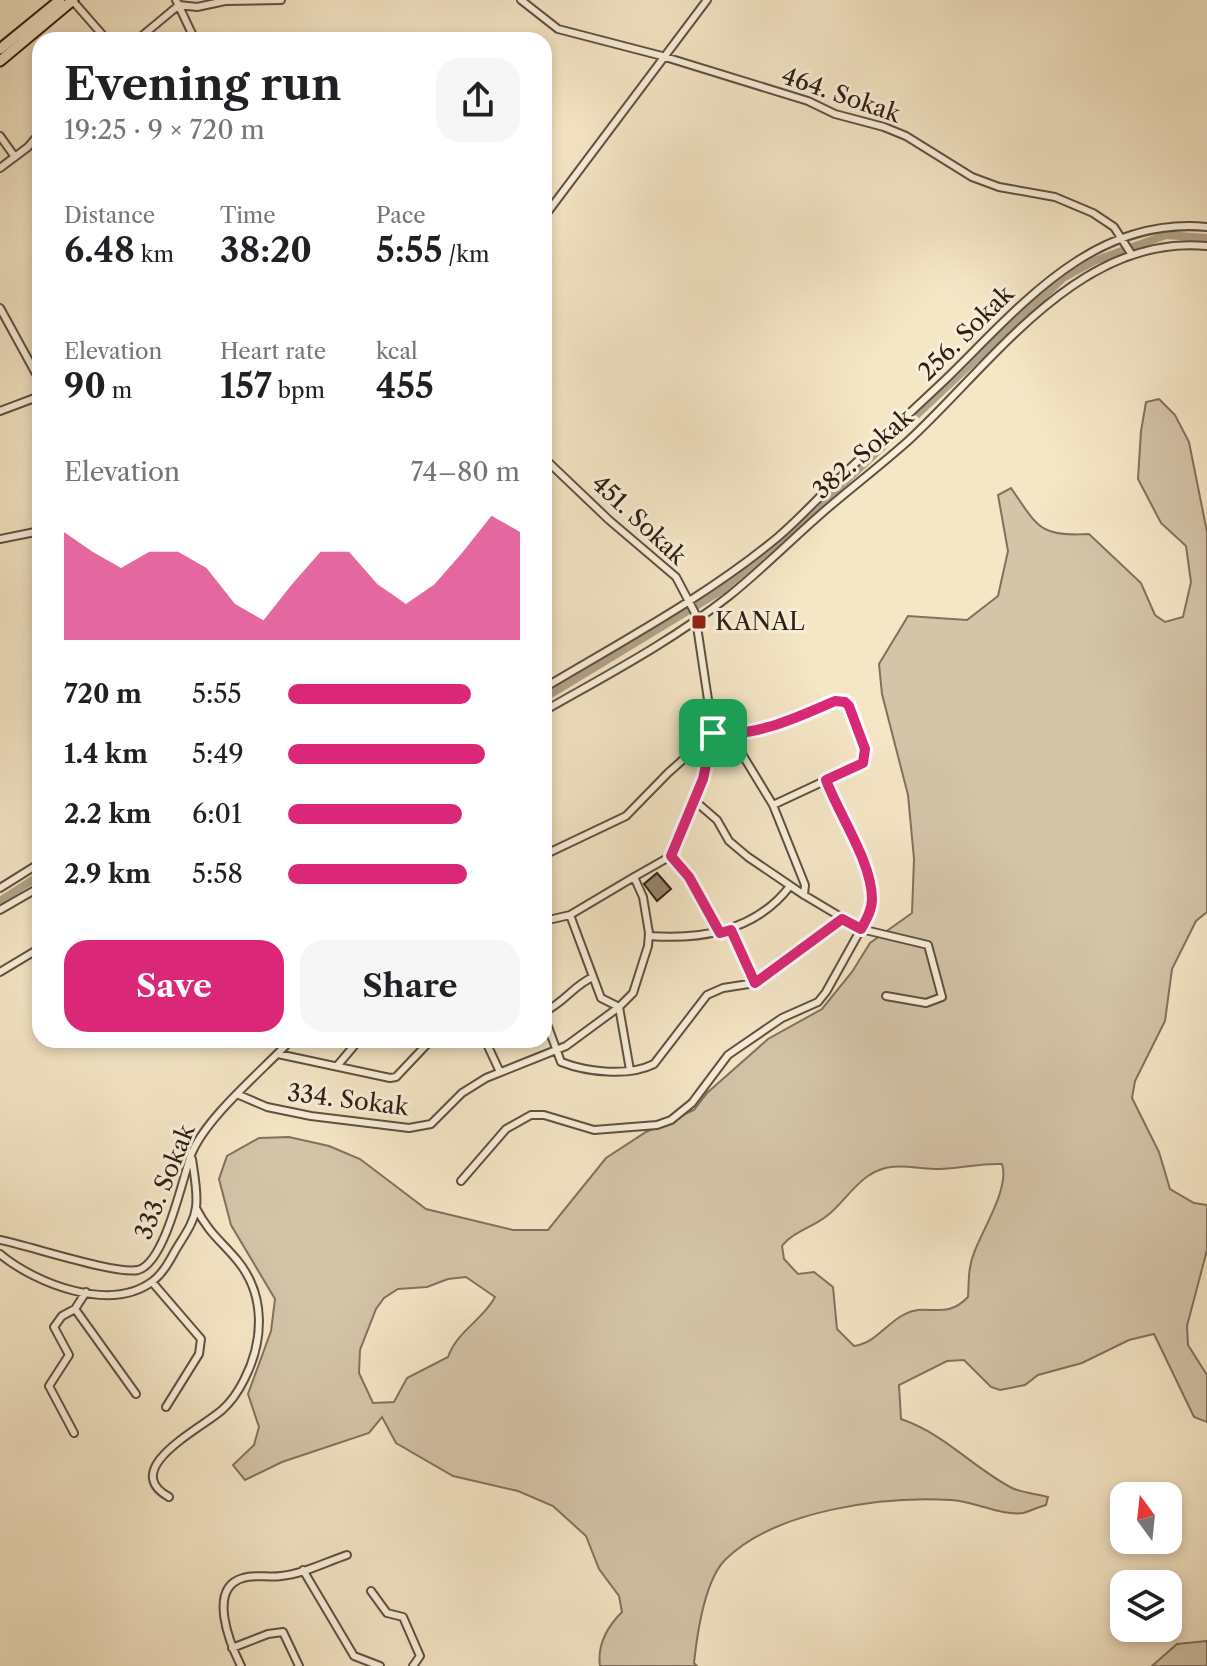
<!DOCTYPE html>
<meta charset="utf-8">
<style>
body{margin:0;font-family:"Libre Caslon Text",serif;background:#f6f6f6;color:#202124;height:100vh;display:flex;flex-direction:column;font-size:30px;white-space:nowrap}
*{box-sizing:border-box;margin:0}
p{font-size:26px;color:#757577}
.icon{flex:none;width:44px;height:44px;fill:none;stroke:currentColor;stroke-width:2;stroke-linecap:round;stroke-linejoin:round}
.map{position:relative;flex:1;overflow:hidden}
.drawer{position:absolute;left:32px;top:32px;width:520px;height:1016px;display:flex;flex-direction:column;background:#fff;border-radius:24px;box-shadow:0 4px 12px #0003}
.drawer>*{flex:none}
.needle{width:52px;rotate:345deg}
.tools{position:absolute;left:1110px;top:1482px;display:grid;gap:16px}
.tools a{display:grid;place-items:center;width:72px;height:72px;border-radius:16px;background:#fff;box-shadow:0 4px 12px #0003;font-size:40px}
.pin{position:absolute;display:grid;place-items:center;width:68px;height:68px;color:#fff;margin:-34px;border-radius:16px;box-shadow:0 4px 12px #0006}
.round{display:grid;place-items:center;flex:none;width:84px;height:84px;border-radius:24px;background:#f6f6f6}
.summary{display:flex;align-items:center;justify-content:space-between;height:136px;padding:0 32px}
h1{font-size:44px;font-weight:700;line-height:60px}
.figures{display:grid;grid-template-columns:repeat(3,1fr);gap:12px;height:136px;padding:8px 32px}
.figures div{display:grid;align-content:center}
.figures b{font-size:34px;font-weight:700}
.figures small{font-size:22px;font-weight:400}
.figures p{font-size:22px}
.chart{height:224px;padding:16px 32px}
.chart p{display:flex;justify-content:space-between}
.chart svg{width:100%;height:144px;margin-top:8px;fill:#db2777;opacity:.7}
.button{display:flex;gap:16px;margin-top:auto;padding:16px 32px}
.button a{flex:1;height:92px;border-radius:24px;background:#db2777;color:#fff;font-size:32px;font-weight:700;line-height:92px;text-align:center}
.button a+a{background:#f6f6f6;color:#202124}
ul{padding:0 32px;list-style:none;font-size:26px}
li{display:grid;grid-template-columns:128px 96px 1fr;align-items:center;height:60px}
li i{height:20px;border-radius:10px;background:#db2777}
.map>svg:first-child{display:block}
.green{fill:#d4c4a8;stroke:#82705e;stroke-width:2;fill-rule:evenodd}
.lines{fill:none;stroke-linecap:round;stroke-linejoin:round}
.canal{stroke:#b2a289;stroke-width:8}
.building{fill:#968670;stroke:#301d13;stroke-width:2}
.street-casing{stroke:#614f40;stroke-width:10}
.primary-casing{stroke:#301d13;stroke-width:13}
.street{stroke:#f8efda;stroke-width:6}
.primary{stroke:#f5e6c6;stroke-width:9}
.route-casing{stroke:#fff;stroke-width:16}
.route{stroke:#db2777;stroke-width:10}
.poi-dot{fill:#8f2418;stroke:#f8efda;stroke-width:3}
.labels{text-anchor:middle;stroke-width:6;stroke-linejoin:round;paint-order:stroke}
.street-label{font-size:24px;fill:#301d13;stroke:#f8efda}
.poi-label{font-size:24px;fill:#301d13;stroke:#f8efda;text-anchor:start}
</style>
<div class="map">
<svg width="1207" height="1666" viewBox="0 0 1207 1666">
<rect width="100%" height="100%" fill="#f5e6c6"/>
<filter id="stains"><feTurbulence type="fractalNoise" baseFrequency=".0025" numOctaves="4"/><feColorMatrix values="0 0 0 0 .2 0 0 0 0 .09 0 0 0 0 .02 0 0 0 .5 -.17"/></filter>
<radialGradient id="worn" r=".72"><stop offset=".6" stop-color="#630" stop-opacity="0"/><stop offset="1" stop-color="#630" stop-opacity=".3"/></radialGradient>
<path class="green" d="M 1159,399 L 1175,415 L 1189,442 L 1207,532 L 1207,912 L 1196,921 L 1172,969 L 1165,1021 L 1135,1081 L 1132,1098 L 1159,1152 L 1170,1189 L 1194,1203 L 1207,1205 L 1207,1250 L 1187,1326 L 1188,1345 L 1207,1375 L 1207,1422 L 1194,1417 L 1154,1334 L 1129,1340 L 1082,1363 L 1038,1375 L 1025,1385 L 1000,1390 L 991,1387 L 964,1360 L 947,1361 L 899,1385 L 901,1419 C 945,1434 972,1467 1012,1488 C 1023,1493 1037,1494 1048,1497 L 1046,1505 C 1038,1507 1030,1511 1023,1513 C 1001,1516 973,1501 951,1500 C 884,1496 776,1510 726,1559 C 705,1579 697,1635 694,1663 L 697,1666 L 600,1666 C 597,1645 608,1626 622,1612 L 619,1596 L 599,1569 L 586,1536 L 553,1506 L 518,1491 L 453,1476 L 396,1443 L 382,1417 L 369,1433 L 282,1462 L 245,1480 L 233,1465 L 254,1445 L 259,1427 L 248,1394 L 271,1331 L 275,1299 L 231,1225 L 219,1179 L 227,1156 L 259,1138 L 289,1137 L 329,1146 L 360,1159 L 426,1209 L 513,1230 L 548,1230 L 606,1158 L 646,1132 L 694,1110 L 707,1093 L 768,1039 L 822,1009 L 852,972 L 870,943 L 912,913 L 914,859 L 908,795 L 882,694 L 879,664 L 908,616 L 967,620 L 998,596 L 1008,551 L 998,495 L 1011,488 C 1038,527 1039,537 1089,534 L 1141,583 L 1155,615 L 1165,622 L 1183,617 L 1191,582 L 1186,546 L 1161,523 L 1138,479 L 1141,431 L 1146,402 ZM 1002,1164 C 1010,1188 982,1230 974,1253 C 968,1267 969,1282 968,1297 C 944,1322 927,1301 903,1315 C 885,1325 875,1343 854,1346 L 837,1329 L 833,1287 L 814,1272 L 798,1274 L 784,1259 L 782,1246 C 792,1232 814,1227 828,1215 C 842,1204 853,1186 868,1176 C 890,1161 910,1168 934,1169 C 957,1169 980,1163 1002,1164 ZM 466,1277 L 495,1297 C 483,1320 457,1331 448,1357 L 407,1378 L 394,1402 L 373,1403 L 359,1373 L 360,1350 L 376,1309 L 384,1298 L 398,1289 L 427,1287 L 448,1279 Z
M 1207,1641 L 1207,1666 L 1152,1666 L 1177,1644 Z"/>
<g class="lines">
<path class="canal" d="M 544,698 L 722,590 L 815,510 L 1063,278 L 1094,261 L 1166,235 L 1207,238
M 0,901 L 40,875"/>
</g>
<path class="building" d="M 657,873 L 671,889 L 657,901 L 644,884 Z"/>
<g class="lines">
<g class="street-casing">
<path id="street" d="M 72,0 L 107,40
M 176,0 L 195,40
M 521,0 L 558,29 L 662,56 L 808,101 L 835,114 L 884,127 L 906,136 L 972,177 L 999,187 L 1055,197 L 1093,213 L 1114,227 L 1132,255
M 137,40 L 179,5 L 197,7 L 225,1 L 281,0
M 0,136 L 15,157
M 0,168 L 28,147 L 40,133
M 544,217 L 707,0
M 0,308 L 40,381
M 0,411 L 40,396
M 0,539 L 40,531
M 544,688 C 621,642 710,594 778,537 C 798,520 816,500 835,482 C 872,448 909,414 946,379 C 1020,307 1092,216 1207,227
M 544,711 C 607,675 672,641 729,596 C 764,568 795,536 829,507 C 855,485 882,464 908,441 C 991,365 1079,233 1207,246
M 731,736 L 773,805 L 805,885 L 804,895
M 695,801 L 717,820 L 729,841 L 748,857 L 804,895 L 861,929 L 928,945 L 942,997 L 926,1003 L 886,996
M 544,855 L 626,816 L 668,773 L 713,733 C 742,737 775,726 802,715 C 816,709 830,701 845,702 L 865,749 L 863,763 L 773,805
M 671,856 L 689,877 L 720,933
M 0,888 L 40,863
M 0,910 L 40,887
M 570,915 L 601,998 L 619,1007 L 630,1070
M 544,921 L 570,915 L 634,877
M 731,930 L 755,983
M 649,936 C 702,940 756,931 790,886
M 0,972 L 40,948
M 544,1012 C 565,1002 574,985 593,977
M 544,1016 L 561,1062 C 587,1072 628,1077 654,1064 L 707,995 L 723,988 L 755,983 L 842,919
M 485,1040 L 500,1072
M 278,1054 L 390,1078 L 396,1077 L 431,1040
M 337,1066 L 359,1040
M 239,1095 L 267,1107 L 311,1116 L 409,1128 L 431,1124 L 462,1093 L 486,1078 L 566,1046 L 619,1007 L 633,993 L 648,946 L 649,933 L 643,897 L 634,877 L 671,856 L 709,760 L 713,733 L 695,613 L 676,577 L 609,520 L 544,458
M 461,1181 L 506,1129 L 531,1115 L 544,1115 L 594,1130 L 657,1125 L 671,1120 L 692,1103 L 728,1055 L 782,1018 L 818,1002 L 826,992 L 861,929 L 873,900 L 866,871 L 826,780
M 0,1240 C 27,1245 116,1275 138,1270 C 165,1263 182,1180 191,1155 C 205,1118 262,1071 291,1040
M 0,1254 C 36,1284 111,1313 153,1281 C 163,1273 169,1262 175,1251 C 183,1237 194,1224 196,1207 C 198,1192 194,1174 192,1159
M 152,1282 L 201,1339 L 199,1354 L 166,1407
M 75,1309 L 136,1394
M 74,1433 L 49,1386 L 69,1355 L 54,1327 L 62,1316 L 75,1309 L 86,1292
M 169,1497 C 118,1469 202,1428 222,1410 C 231,1402 239,1390 244,1380 C 264,1341 266,1295 237,1260 C 221,1241 208,1232 196,1208
M 303,1570 L 354,1656 L 380,1666
M 371,1591 L 387,1613 L 403,1617 L 420,1656 L 413,1666
M 232,1648 L 268,1634 L 283,1632 L 299,1666
M 241,1666 C 230,1644 207,1588 243,1578 C 255,1574 269,1578 281,1576 C 303,1574 326,1562 347,1555"/>
</g>
<g class="primary-casing">
<path id="primary" d="M 0,49 L 60,0
M 0,61 L 73,0"/>
</g>
<use href="#street" class="street"/>
<use href="#primary" class="primary"/>
</g>
<g class="lines">
<g class="route-casing">
<path id="route" d="M 835,701 L 845,702 L 849,706 L 865,749 L 863,763 L 826,780 C 839,815 872,862 872,899 C 872,910 866,920 861,929 L 842,919 L 755,983 L 731,930 L 720,933 L 689,877 L 671,856 L 703,779 L 713,733 C 754,738 798,717 835,701 Z"/>
</g>
<use href="#route" class="route"/>
</g>
<rect class="poi-dot" x="691" y="614" width="16" height="16" rx="4"/>
<g class="labels">
<g class="street-label">
<text transform="translate(841 95) rotate(19)" y="8">464. Sokak</text>
<text transform="translate(966 333) rotate(-45)" y="8">256. Sokak</text>
<text transform="translate(863 454) rotate(-41)" y="8">382. Sokak</text>
<text transform="translate(639 520) rotate(43)" y="8">451. Sokak</text>
<text transform="translate(348 1100) rotate(7)" y="8">334. Sokak</text>
<text transform="translate(165 1182) rotate(-68)" y="8">333. Sokak</text>
</g>
<g class="poi-label">
<text x="715" y="630">KANAL</text>
</g>
</g>
<rect width="100%" height="100%" filter="url(#stains)"/>
<rect width="100%" height="100%" fill="url(#worn)"/>
</svg>
<div class="tools">
<a><svg class="needle" viewBox="-14 -14 28 28"><path d="M0-13l5 13h-10z" fill="#e53935"/><path d="M0 13l5-13h-10z" fill="#757577"/></svg></a>
<a><svg class="icon" aria-label="layers" viewBox="0 0 24 24"><path d="M12 4l9 5-9 5-9-5zM3 14l9 5 9-5"/></svg></a>
</div>
<div class="pin" style="left:713px;top:733px;background:#1e9e55"><svg class="icon" aria-label="arrive" viewBox="0 0 24 24"><path d="M6 21V4h12l-3 4 3 4H6"/></svg></div>
<section class="drawer">
<div class="summary"><div><h1>Evening run</h1><p>19:25 · 9 × 720 m</p></div><a class="round"><svg class="icon" aria-label="share" viewBox="0 0 24 24"><path d="M12 15V3M7 8l5-5 5 5M5 13v7h14v-7"/></svg></a></div>
<div class="figures">
<div><p>Distance</p><b>6.48<small> km</small></b></div>
<div><p>Time</p><b>38:20</b></div>
<div><p>Pace</p><b>5:55<small> /km</small></b></div>
</div>
<div class="figures">
<div><p>Elevation</p><b>90<small> m</small></b></div>
<div><p>Heart rate</p><b>157<small> bpm</small></b></div>
<div><p>kcal</p><b>455</b></div>
</div>
<div class="chart"><p><span>Elevation</span>74–80 m</p>
<svg viewBox="0 0 160 44" preserveAspectRatio="none"><path d="M0 44V11L10 17L20 22L30 17L40 17L50 22L60 33L70 38L80 27L90 17L100 17L110 27L120 33L130 27L140 17L150 6L160 11V44z"/></svg>
</div>
<ul>
<li><b>720 m</b>5:55<i style="width:79%"></i></li>
<li><b>1.4 km</b>5:49<i style="width:85%"></i></li>
<li><b>2.2 km</b>6:01<i style="width:75%"></i></li>
<li><b>2.9 km</b>5:58<i style="width:77%"></i></li>
</ul>
<div class="button"><a>Save</a><a>Share</a></div>
</section>
</div>
